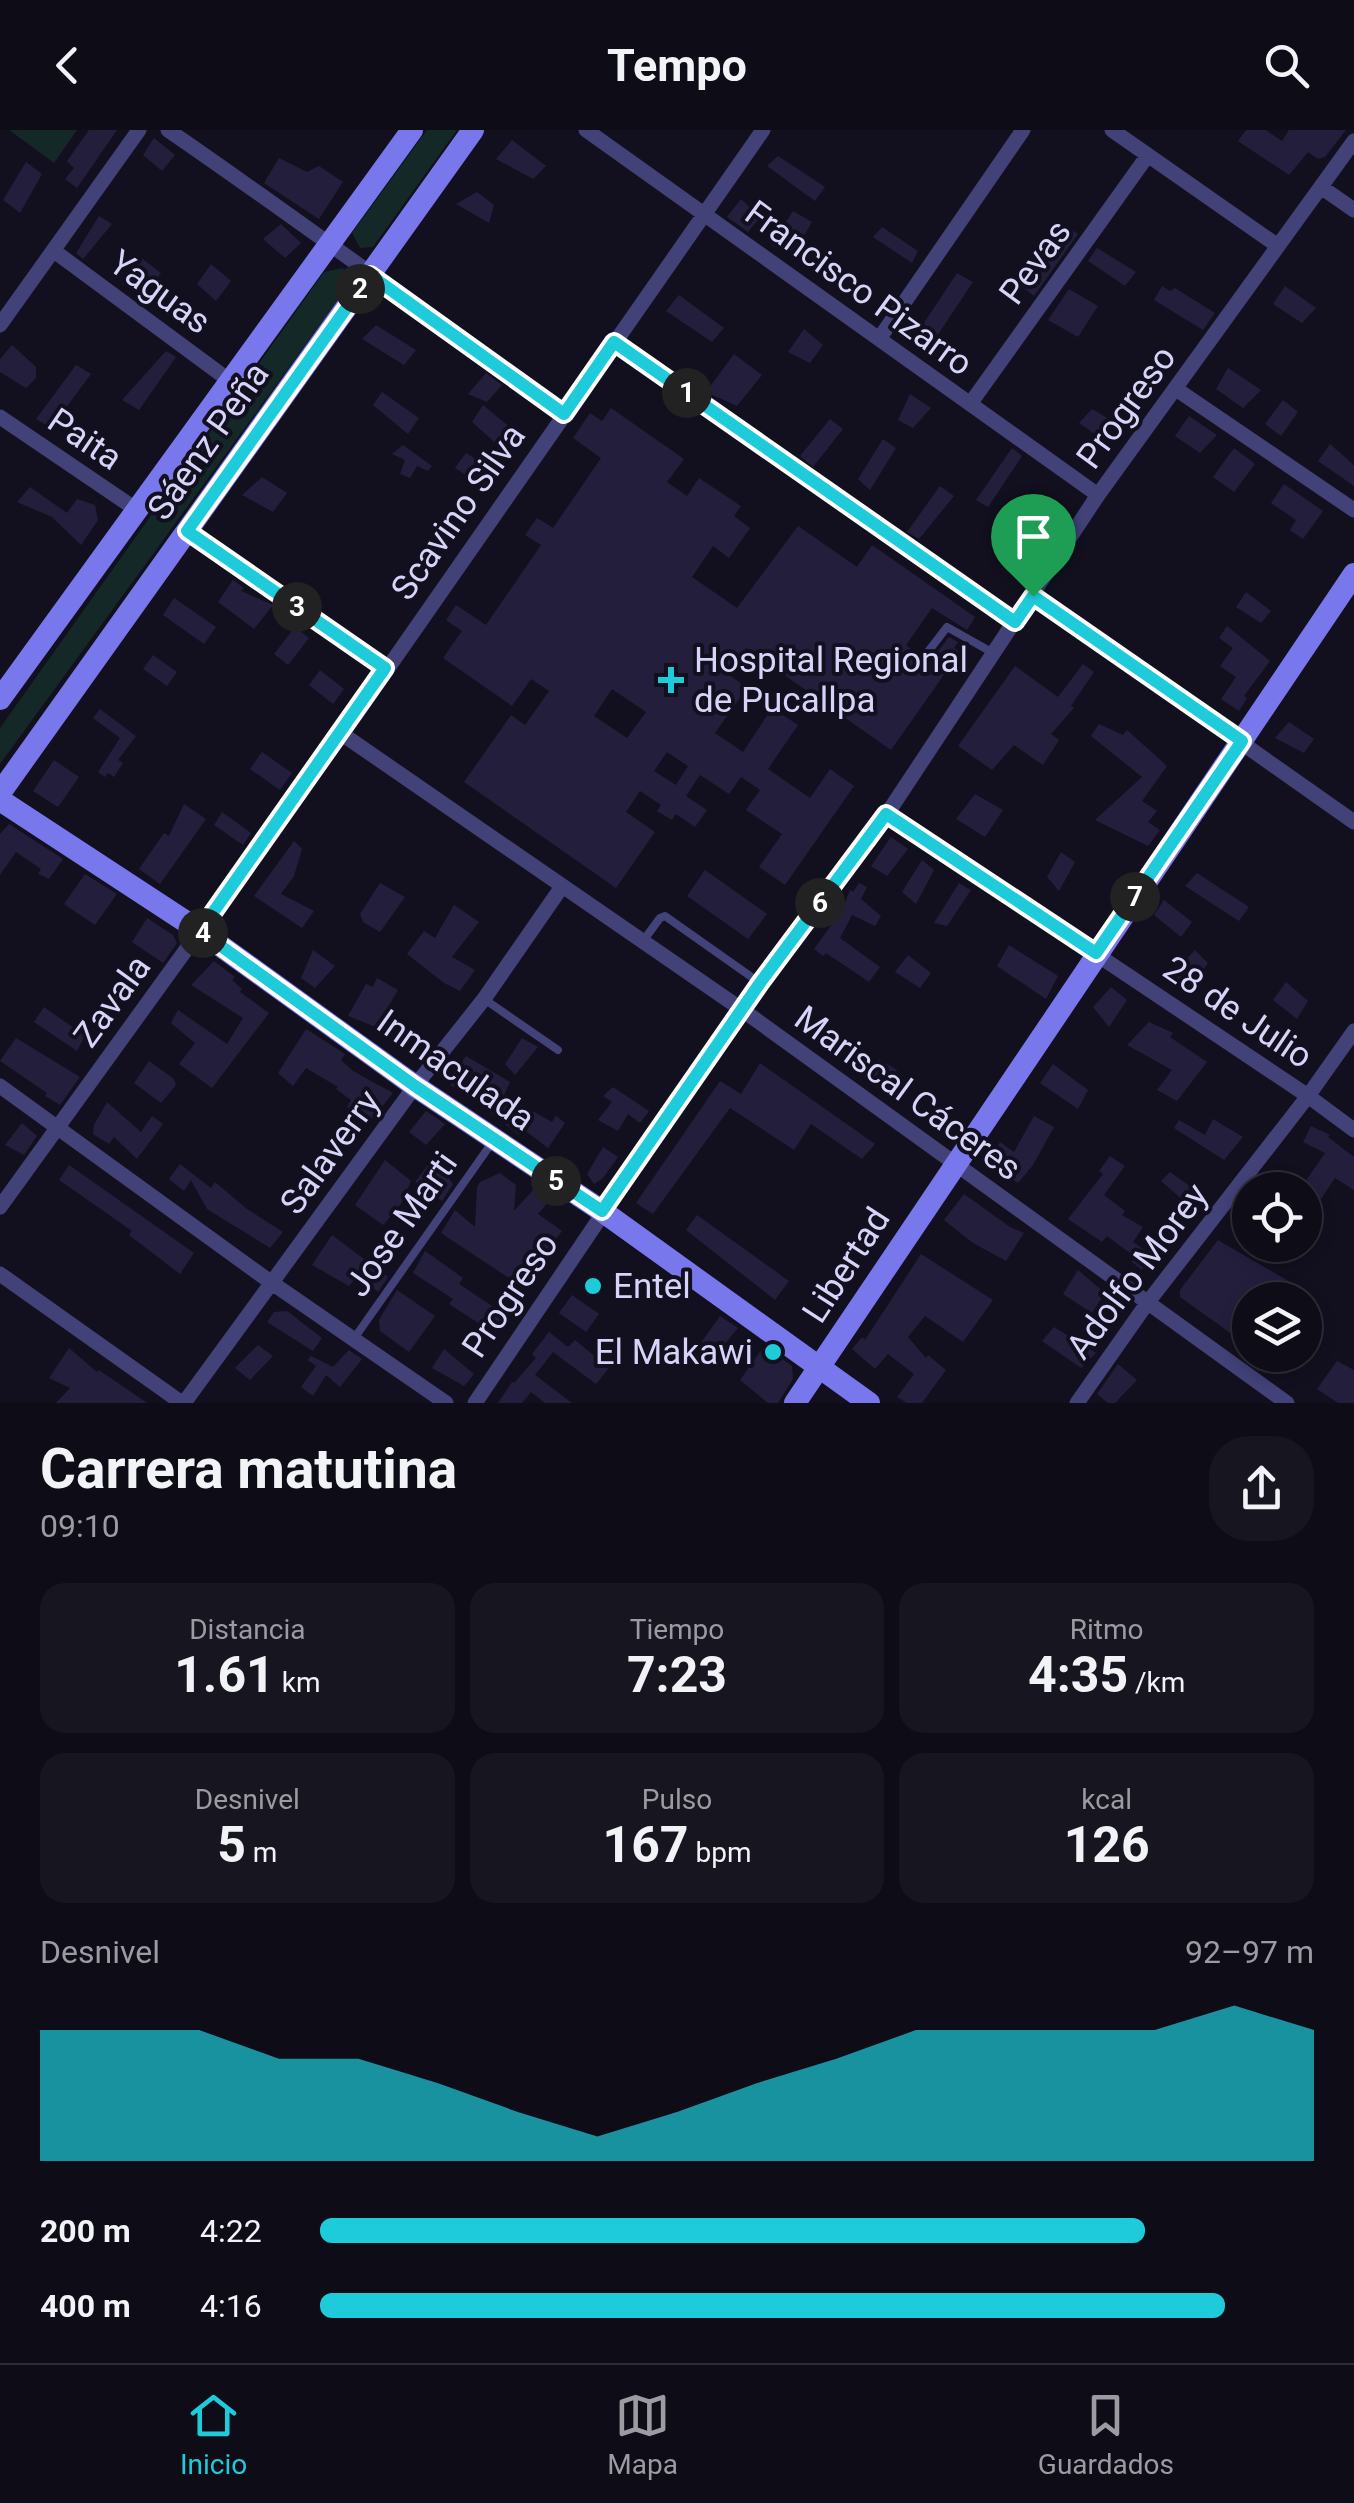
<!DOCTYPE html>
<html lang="es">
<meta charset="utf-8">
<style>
body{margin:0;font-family:Roboto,sans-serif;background:#171520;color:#f1f3f6;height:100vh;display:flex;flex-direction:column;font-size:38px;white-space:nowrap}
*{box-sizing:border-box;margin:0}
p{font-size:32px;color:#9b9ba1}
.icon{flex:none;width:55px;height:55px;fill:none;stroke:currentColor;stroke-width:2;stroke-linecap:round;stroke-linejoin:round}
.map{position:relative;height:1273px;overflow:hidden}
.sheet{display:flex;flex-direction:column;background:#0e0c17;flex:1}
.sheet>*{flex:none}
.buttons{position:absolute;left:1232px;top:1042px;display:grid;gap:20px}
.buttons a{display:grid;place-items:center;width:90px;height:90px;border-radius:50%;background:#0e0c17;box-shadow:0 5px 15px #0003,0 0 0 2px #2e2c36;font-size:50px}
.pin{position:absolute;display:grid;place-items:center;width:85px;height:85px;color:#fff;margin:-102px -42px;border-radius:50% 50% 50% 0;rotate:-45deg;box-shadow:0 0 10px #0007}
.pin .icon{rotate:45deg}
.km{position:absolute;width:50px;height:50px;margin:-25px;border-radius:50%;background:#222;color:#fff;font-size:28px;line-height:50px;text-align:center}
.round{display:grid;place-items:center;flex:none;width:105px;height:105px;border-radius:40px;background:#171520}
.overview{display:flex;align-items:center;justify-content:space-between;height:170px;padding:0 40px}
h1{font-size:55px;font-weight:700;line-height:75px}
.figures{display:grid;grid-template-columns:repeat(3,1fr);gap:15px;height:170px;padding:10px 40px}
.figures div{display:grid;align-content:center;border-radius:25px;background:#171520;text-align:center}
.figures b{font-size:50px;font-weight:700}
.figures small{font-size:28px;font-weight:400}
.figures p{font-size:28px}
.chart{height:280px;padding:20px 40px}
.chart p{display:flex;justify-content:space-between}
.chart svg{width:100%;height:180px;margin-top:10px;fill:#1ecbda;opacity:.7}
ul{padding:0 40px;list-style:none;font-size:32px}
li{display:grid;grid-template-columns:160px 120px 1fr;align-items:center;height:75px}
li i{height:25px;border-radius:12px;background:#1ecbda}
header{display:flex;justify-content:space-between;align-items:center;height:130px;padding:0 40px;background:#0e0c17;font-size:45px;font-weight:700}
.tab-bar{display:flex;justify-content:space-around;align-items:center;height:140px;border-top:2px solid #2e2c36;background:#0e0c17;font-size:28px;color:#9b9ba1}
.tab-bar a{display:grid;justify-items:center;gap:5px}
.tab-bar .active{color:#1ecbda}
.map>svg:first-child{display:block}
.green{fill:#142827}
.building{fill:#241e3d;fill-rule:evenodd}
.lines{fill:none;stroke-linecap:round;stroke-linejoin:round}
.lane{stroke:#424178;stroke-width:8}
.street{stroke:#424178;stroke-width:15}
.secondary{stroke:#7877ec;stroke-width:22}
.route-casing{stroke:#fff;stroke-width:20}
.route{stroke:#1ecbda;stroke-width:12}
.poi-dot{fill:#1ecbda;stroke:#12101f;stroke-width:4}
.labels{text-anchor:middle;stroke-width:8;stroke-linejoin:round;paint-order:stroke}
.street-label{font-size:35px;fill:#d7d4f9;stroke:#12101f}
.poi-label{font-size:35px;fill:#d7d4f9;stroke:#12101f;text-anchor:start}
</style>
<header><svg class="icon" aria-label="back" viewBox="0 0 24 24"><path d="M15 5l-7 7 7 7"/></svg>Tempo<svg class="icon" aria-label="search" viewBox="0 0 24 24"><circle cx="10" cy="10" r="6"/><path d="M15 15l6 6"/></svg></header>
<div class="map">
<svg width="1354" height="1273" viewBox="0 0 1354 1273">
<rect width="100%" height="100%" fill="#12101f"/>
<path class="green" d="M 9,0 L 77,0 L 54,33 Z
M 427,0 L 457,0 L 373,117 L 360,118 L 352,103 Z
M 343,138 L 349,155 L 0,634 L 0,598 L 324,142 Z"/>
<path class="building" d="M 89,0 L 117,0 L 77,58 L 65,49 L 74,38 L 67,31 Z
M 1246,0 L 1266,0 L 1282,11 L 1289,0 L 1346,0 L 1325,27 L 1318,29 L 1308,22 L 1289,45 L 1238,11 Z
M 154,8 L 175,25 L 162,41 L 143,25 Z
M 512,10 L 546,36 L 533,49 L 496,29 Z
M 778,26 L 825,57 L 815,71 L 767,36 Z
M 279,28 L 307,42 L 319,36 L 343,52 L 319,89 L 264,53 Z
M 26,32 L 42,44 L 20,83 L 3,70 Z
M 477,62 L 494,75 L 489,93 L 456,74 Z
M 741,69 L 760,87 L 748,102 L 727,87 Z
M 793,81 L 812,92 L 793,125 L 771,115 Z
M 99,86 L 112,94 L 83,129 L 76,123 Z
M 281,94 L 301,113 L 285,128 L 263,109 Z
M 1065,95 L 1078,104 L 1034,166 L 1020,155 Z
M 882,97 L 918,121 L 912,133 L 873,107 Z
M 1097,118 L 1136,142 L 1125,156 L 1088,131 Z
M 140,127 L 161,143 L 143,167 L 122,154 Z
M 211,134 L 231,151 L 216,171 L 197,154 Z
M 957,143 L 973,152 L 929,218 L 914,208 Z
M 1162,156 L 1170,161 L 1175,158 L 1215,183 L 1203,200 L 1154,170 Z
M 1285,156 L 1316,178 L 1302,193 L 1273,174 Z
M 1069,159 L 1098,176 L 1078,207 L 1048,190 Z
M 679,165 L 724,198 L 712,212 L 666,181 Z
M 376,195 L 416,220 L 404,235 L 362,209 Z
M 804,199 L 823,215 L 810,233 L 788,222 Z
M 12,215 L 36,237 L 36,248 L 26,258 L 0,242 L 0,229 Z
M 166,221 L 176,227 L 139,280 L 122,270 Z
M 734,224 L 762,245 L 737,276 L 706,262 Z
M 76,235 L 91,244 L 51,298 L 36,289 Z
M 1228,238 L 1261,260 L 1243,278 L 1216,259 Z
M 486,243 L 502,255 L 487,272 L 468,264 Z
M 382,262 L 419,288 L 408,304 L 373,275 Z
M 910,264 L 931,278 L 913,298 L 898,290 Z
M 1283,270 L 1298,282 L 1281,306 L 1265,294 Z
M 483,275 L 511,298 L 499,316 L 472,292 Z
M 611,278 L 684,329 L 667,352 L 687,366 L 699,348 L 741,376 L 734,386 L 750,398 L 729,428 L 713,416 L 692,447 L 737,478 L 798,396 L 857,437 L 872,415 L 975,487 L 967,500 L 932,478 L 906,515 L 923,529 L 930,531 L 949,507 L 958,512 L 954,518 L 960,522 L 891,620 L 746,518 L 728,544 L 747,558 L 715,603 L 743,622 L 772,578 L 798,595 L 768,639 L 810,668 L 830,639 L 854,656 L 785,755 L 759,737 L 782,704 L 746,680 L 760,660 L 741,647 L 729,664 L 700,645 L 686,666 L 707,680 L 695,697 L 676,684 L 672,690 L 657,681 L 661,675 L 640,661 L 626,682 L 655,702 L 616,758 L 464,652 L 511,585 L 525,595 L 549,561 L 531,549 L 512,576 L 443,528 L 462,501 L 446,490 L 456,475 L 486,495 L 541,415 L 525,405 L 537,388 L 553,398 L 601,328 L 573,308 L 590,283 L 602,291 ZM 612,559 L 646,582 L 627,608 L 594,586 ZM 667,622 L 688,636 L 676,655 L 654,641 Z
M 1092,279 L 1114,292 L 1102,309 L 1079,293 Z
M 1189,286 L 1217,305 L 1200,323 L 1175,306 Z
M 830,289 L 843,299 L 813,337 L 800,326 Z
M 883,309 L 896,318 L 870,360 L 858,349 Z
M 1330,314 L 1354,335 L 1354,356 L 1318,331 Z
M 403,315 L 432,336 L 428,341 L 417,336 L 410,348 L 400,344 L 405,330 L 392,324 Z
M 1012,318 L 1022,326 L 988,377 L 976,370 Z
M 1234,318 L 1255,334 L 1234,362 L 1213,347 Z
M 466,323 L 499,344 L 490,361 L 455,338 Z
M 262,347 L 287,363 L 273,382 L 242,365 Z
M 1284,354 L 1323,381 L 1303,409 L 1290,400 L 1296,390 L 1271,373 Z
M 940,356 L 954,366 L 919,409 L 907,402 Z
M 30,357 L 67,383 L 77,369 L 95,375 L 98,390 L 81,415 L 52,387 L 17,372 Z
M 233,450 L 244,458 L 241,461 L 273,475 L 254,499 L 218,472 Z
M 1246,462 L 1271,481 L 1261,493 L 1236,477 Z
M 174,468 L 216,497 L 204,514 L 163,485 Z
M 1227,496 L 1270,531 L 1244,566 L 1247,568 L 1239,581 L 1221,569 L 1236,547 L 1220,536 L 1233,518 L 1219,508 Z
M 295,497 L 309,508 L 288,535 L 274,524 Z
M 153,525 L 177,542 L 167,556 L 143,539 Z
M 1083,534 L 1094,542 L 1071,576 L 1074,578 L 1051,604 L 1059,610 L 1043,635 L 1014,615 L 992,640 L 958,616 L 1015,536 L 1058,567 Z
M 320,540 L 344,559 L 333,574 L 309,555 Z
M 100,579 L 136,606 L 118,630 L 123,633 L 114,647 L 108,643 L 105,647 L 98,642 L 120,608 L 93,588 Z
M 1289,592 L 1314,609 L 1304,623 L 1275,608 Z
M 1099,594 L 1123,605 L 1127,600 L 1167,636 L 1142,671 L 1157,681 L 1148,692 L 1160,700 L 1148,716 L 1095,690 L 1142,647 L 1091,606 Z
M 262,622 L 292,643 L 280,660 L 250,639 Z
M 54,630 L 79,647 L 58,677 L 33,661 Z
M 975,664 L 1003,680 L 985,707 L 956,689 Z
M 184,674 L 206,689 L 160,754 L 139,739 L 164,703 L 169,706 Z
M 222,682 L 251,703 L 243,715 L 214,695 Z
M 9,694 L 63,729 L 49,749 L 38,744 L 41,739 L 16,722 L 0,745 L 0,704 Z
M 891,707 L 908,719 L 887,746 L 871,736 Z
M 294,711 L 302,719 L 294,746 L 281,764 L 314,781 L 302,798 L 254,766 Z
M 1061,722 L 1075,732 L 1059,761 L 1047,747 Z
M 922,730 L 934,740 L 916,774 L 902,762 Z
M 705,740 L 767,784 L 748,809 L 687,766 Z
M 1197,743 L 1249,777 L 1239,791 L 1185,756 Z
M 85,744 L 117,764 L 95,795 L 64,774 Z
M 380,753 L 405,767 L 380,802 L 363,792 L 360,784 Z
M 859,753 L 867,757 L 861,769 L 881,786 L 875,796 L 852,785 L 840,808 L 880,837 L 869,852 L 826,823 L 823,826 L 814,819 L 842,780 L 850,760 L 853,762 Z
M 959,753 L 971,760 L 947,796 L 934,793 Z
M 1164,770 L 1192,792 L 1181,807 L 1154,785 Z
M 454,775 L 479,792 L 452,827 L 475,840 L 460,861 L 444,853 L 407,824 L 424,801 L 435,808 Z
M 147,788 L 173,805 L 177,813 L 163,833 L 132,812 Z
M 1009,815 L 1058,846 L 1046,869 L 997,836 Z
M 313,820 L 335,836 L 315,858 L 301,848 Z
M 1195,820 L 1208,833 L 1190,859 L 1170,847 Z
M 908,825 L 931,843 L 920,858 L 895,842 Z
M 214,831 L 235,847 L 232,850 L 242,859 L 240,862 L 269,883 L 212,958 L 179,934 L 195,913 L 171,893 L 178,880 L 227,914 L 243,888 L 191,855 Z
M 377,848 L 398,860 L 376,897 L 348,886 L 366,854 L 373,857 Z
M 1286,852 L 1308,871 L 1297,889 L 1273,870 Z
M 1111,857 L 1127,870 L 1109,897 L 1093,877 Z
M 44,877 L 85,906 L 77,921 L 34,892 Z
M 1149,892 L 1173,903 L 1170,907 L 1207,932 L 1177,971 L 1157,960 L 1172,940 L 1127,915 Z
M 306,899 L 345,924 L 341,930 L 353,941 L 393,963 L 371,990 L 347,977 L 351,970 L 336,959 L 338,957 L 306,938 L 293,956 L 278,943 Z
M 16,908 L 80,947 L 60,975 L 45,966 L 47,963 L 0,931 Z
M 522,908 L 538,917 L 515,945 L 505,934 Z
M 466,926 L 510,952 L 504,965 L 552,992 L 556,986 L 565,993 L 548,1018 L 523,999 L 519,1005 L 478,973 L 484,965 L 451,956 L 452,946 Z
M 879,929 L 897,940 L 884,962 L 865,948 Z
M 149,931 L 174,949 L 176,955 L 161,973 L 134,953 Z
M 760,933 L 875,1014 L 862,1029 L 811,994 L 794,1020 L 730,978 L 653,1084 L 636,1073 L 720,951 L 741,964 Z
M 1053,934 L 1088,960 L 1078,979 L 1040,953 Z
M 613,957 L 649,981 L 640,993 L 628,984 L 618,1001 L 598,990 L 612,972 L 603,966 Z
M 107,972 L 141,1002 L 152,986 L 163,994 L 137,1029 L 114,1007 L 109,1014 L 93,1004 L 94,995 Z
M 426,981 L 445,994 L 426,1015 L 409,1002 Z
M 1034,986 L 1054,997 L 1033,1035 L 1018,1053 L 989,1035 L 990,1029 L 1000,1012 L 1014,1022 Z
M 1213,989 L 1243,1007 L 1224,1030 L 1174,998 L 1179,990 L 1205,1005 Z
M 22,993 L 37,1006 L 24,1025 L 5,1015 Z
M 1311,996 L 1330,1005 L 1328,1007 L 1354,1027 L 1354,1060 L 1335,1048 L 1319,1072 L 1303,1055 L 1325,1023 L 1303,1012 Z
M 603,1017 L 618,1027 L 603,1048 L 594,1054 L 587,1044 Z
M 435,1026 L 451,1038 L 447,1045 L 453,1054 L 442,1071 L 415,1052 Z
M 1110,1026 L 1125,1036 L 1104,1065 L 1125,1081 L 1122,1085 L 1143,1097 L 1133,1112 L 1152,1125 L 1142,1140 L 1132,1132 L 1135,1127 L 1107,1106 L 1102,1112 L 1068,1089 L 1103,1044 L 1099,1041 Z
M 385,1030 L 411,1051 L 401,1074 L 383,1095 L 355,1075 Z
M 180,1034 L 211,1058 L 215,1052 L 247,1079 L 283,1102 L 270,1118 L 207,1079 L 191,1050 L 184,1061 L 169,1049 Z
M 69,1035 L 194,1123 L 180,1144 L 129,1105 L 132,1101 L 59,1050 Z
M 1170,1042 L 1201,1064 L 1192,1078 L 1161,1051 Z
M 500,1043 L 516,1055 L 514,1081 L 533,1060 L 550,1070 L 538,1084 L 562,1101 L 535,1136 L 530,1132 L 518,1154 L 441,1103 L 455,1080 L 475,1097 L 477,1057 L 480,1052 Z
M 964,1064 L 1010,1097 L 1024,1103 L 1006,1131 L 973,1113 L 944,1090 Z
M 697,1085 L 789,1151 L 775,1170 L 686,1100 Z
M 332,1105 L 388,1147 L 378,1162 L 358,1146 L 349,1156 L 312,1135 Z
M 1218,1110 L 1292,1153 L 1285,1170 L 1250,1170 L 1250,1217 L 1180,1167 L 1180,1160 Z
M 425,1121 L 463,1148 L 459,1154 L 507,1186 L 495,1204 L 449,1174 L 453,1169 L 413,1143 Z
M 921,1124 L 993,1170 L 963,1212 L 925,1186 L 908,1207 L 926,1228 L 928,1225 L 946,1240 L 922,1273 L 907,1273 L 897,1267 L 914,1244 L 888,1224 L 875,1239 L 852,1219 L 862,1207 L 865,1210 Z
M 1078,1140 L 1105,1163 L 1092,1183 L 1063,1164 Z
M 397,1160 L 435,1186 L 409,1222 L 380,1201 L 379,1190 Z
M 572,1165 L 599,1184 L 586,1202 L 559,1183 Z
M 287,1181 L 322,1208 L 313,1221 L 267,1192 L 274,1182 Z
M 720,1186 L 738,1198 L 713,1228 L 698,1217 Z
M 1054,1197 L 1096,1223 L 1081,1238 L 1042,1211 Z
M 549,1202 L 568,1217 L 575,1210 L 609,1238 L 596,1254 L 553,1222 L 535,1245 L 572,1273 L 545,1273 L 531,1262 L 522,1273 L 498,1273 L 512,1252 L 514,1253 L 536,1228 L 532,1224 Z
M 258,1215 L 273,1226 L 250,1250 L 235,1238 Z
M 764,1216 L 792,1236 L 793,1249 L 778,1273 L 768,1273 L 740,1250 Z
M 69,1218 L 97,1242 L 99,1240 L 147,1273 L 56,1273 L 70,1258 L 49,1248 Z
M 444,1219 L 474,1244 L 464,1256 L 432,1238 Z
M 349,1220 L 362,1229 L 340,1257 L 326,1245 L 313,1266 L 301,1257 L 316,1236 L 308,1230 L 311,1226 L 333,1237 Z
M 1337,1231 L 1354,1240 L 1354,1273 L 1338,1273 L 1317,1259 Z
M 1118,1234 L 1137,1250 L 1115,1273 L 1108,1273 L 1097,1264 Z"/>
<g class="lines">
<path class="lane" d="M 927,523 L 947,497 L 995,524
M 643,811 L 660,788 L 665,786 L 760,853
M 484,869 L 558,920
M 353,1210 L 491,1014"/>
<path class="street" d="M 168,0 C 302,92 432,189 564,283
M 586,0 L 1098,365
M 1112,0 L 1278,116
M 1321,57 L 1354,80
M 54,121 L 230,251
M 0,195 L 139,0
M 879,209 L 1023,0
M 614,212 L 1015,492
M 1176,259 L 1354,380
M 970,274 L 1148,25
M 0,287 L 137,380
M 187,401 L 385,537
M 1033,466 L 1354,692
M 342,604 L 741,879 L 1287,1273
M 887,684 L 1308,966 L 1354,1000
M 0,956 L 272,1153 L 446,1273
M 0,1077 L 342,604 L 763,0
M 0,1144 L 182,1273
M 184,1273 L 415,956 L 484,869 L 561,758
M 475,1273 L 741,879 L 887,684 L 1098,365 L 1354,11
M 1077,1273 L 1148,1172 L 1308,966 L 1354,901"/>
<path class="secondary" d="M 0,569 L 412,0
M 0,663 L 473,0
M 0,670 L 200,801 L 415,956 L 602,1081 L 869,1273
M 795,1273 L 1354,444"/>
</g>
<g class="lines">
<g class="route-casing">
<path id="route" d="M 370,145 L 564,284 L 614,212 L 1015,492 L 1033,466 L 1242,611 L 1096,823 L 886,684 L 760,853 L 602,1081 L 415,956 L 200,801 L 385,538 L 187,401 Z"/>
</g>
<use href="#route" class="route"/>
</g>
<g class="poi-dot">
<path d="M666 535h10v10h10v10h-10v10h-10v-10h-10v-10h10z"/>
<circle cx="593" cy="1156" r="10"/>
<circle cx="773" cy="1222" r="10"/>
</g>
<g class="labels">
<g class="street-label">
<text transform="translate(1035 132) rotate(-54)" y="12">Pevas</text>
<text transform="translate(859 158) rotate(36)" y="12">Francisco Pizarro</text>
<text transform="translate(160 162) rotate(36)" y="12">Yaguas</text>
<text transform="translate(1126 277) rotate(-54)" y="12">Progreso</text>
<text transform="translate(85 309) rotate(34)" y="12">Paita</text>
<text transform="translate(208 311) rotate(-55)" y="12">Sáenz Peña</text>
<text transform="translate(458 382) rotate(-55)" y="12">Scavino Silva</text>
<text transform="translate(112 871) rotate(-54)" y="12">Zavala</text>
<text transform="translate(1238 882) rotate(34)" y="12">28 de Julio</text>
<text transform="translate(456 940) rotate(35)" y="12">Inmaculada</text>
<text transform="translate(908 963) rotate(36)" y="12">Mariscal Cáceres</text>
<text transform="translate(330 1022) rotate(-54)" y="12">Salaverry</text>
<text transform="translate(401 1094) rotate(-55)" y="12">Jose Marti</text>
<text transform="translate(846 1135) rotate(-57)" y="12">Libertad</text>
<text transform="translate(1137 1141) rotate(-53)" y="12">Adolfo Morey</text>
<text transform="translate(510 1165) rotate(-56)" y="12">Progreso</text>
</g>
<g class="poi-label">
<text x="694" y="542">Hospital Regional<tspan x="694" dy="40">de Pucallpa</tspan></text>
<text x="613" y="1168">Entel</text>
<text x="753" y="1234" text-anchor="end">El Makawi</text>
</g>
</g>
</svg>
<div class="buttons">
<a><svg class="icon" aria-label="locate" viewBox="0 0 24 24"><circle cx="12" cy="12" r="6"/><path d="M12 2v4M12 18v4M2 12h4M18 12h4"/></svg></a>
<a><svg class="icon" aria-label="layers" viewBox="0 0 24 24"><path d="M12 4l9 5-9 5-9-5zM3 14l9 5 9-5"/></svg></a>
</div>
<div class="pin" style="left:1033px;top:466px;background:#1e9e55"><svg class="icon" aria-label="arrive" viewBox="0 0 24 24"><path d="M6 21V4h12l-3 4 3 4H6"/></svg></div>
<b class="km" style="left:687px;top:263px">1</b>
<b class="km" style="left:360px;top:159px">2</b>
<b class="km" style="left:297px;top:477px">3</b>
<b class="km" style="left:203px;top:803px">4</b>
<b class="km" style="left:556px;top:1051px">5</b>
<b class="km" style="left:820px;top:773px">6</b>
<b class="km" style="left:1135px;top:767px">7</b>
</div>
<section class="sheet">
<div class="overview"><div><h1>Carrera matutina</h1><p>09:10</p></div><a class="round"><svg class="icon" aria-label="share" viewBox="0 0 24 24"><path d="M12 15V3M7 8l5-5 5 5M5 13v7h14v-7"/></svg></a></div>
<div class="figures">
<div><p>Distancia</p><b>1.61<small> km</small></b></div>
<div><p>Tiempo</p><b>7:23</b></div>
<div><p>Ritmo</p><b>4:35<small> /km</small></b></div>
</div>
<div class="figures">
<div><p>Desnivel</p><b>5<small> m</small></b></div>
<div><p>Pulso</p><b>167<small> bpm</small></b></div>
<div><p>kcal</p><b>126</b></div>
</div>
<div class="chart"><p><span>Desnivel</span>92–97 m</p>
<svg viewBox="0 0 160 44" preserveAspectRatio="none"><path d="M0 44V12L10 12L20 12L30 19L40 19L50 25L60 32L70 38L80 32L90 25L100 19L110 12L120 12L130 12L140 12L150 6L160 12V44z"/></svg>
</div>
<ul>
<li><b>200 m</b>4:22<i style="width:83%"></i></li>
<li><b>400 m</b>4:16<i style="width:91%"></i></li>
</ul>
</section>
<nav class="tab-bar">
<a class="active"><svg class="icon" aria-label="home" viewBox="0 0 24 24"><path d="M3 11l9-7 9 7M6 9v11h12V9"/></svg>Inicio</a>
<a><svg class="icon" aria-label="map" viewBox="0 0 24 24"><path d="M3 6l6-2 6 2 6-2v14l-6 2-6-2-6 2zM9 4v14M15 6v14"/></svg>Mapa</a>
<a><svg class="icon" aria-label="saved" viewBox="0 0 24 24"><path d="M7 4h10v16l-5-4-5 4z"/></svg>Guardados</a>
</nav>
